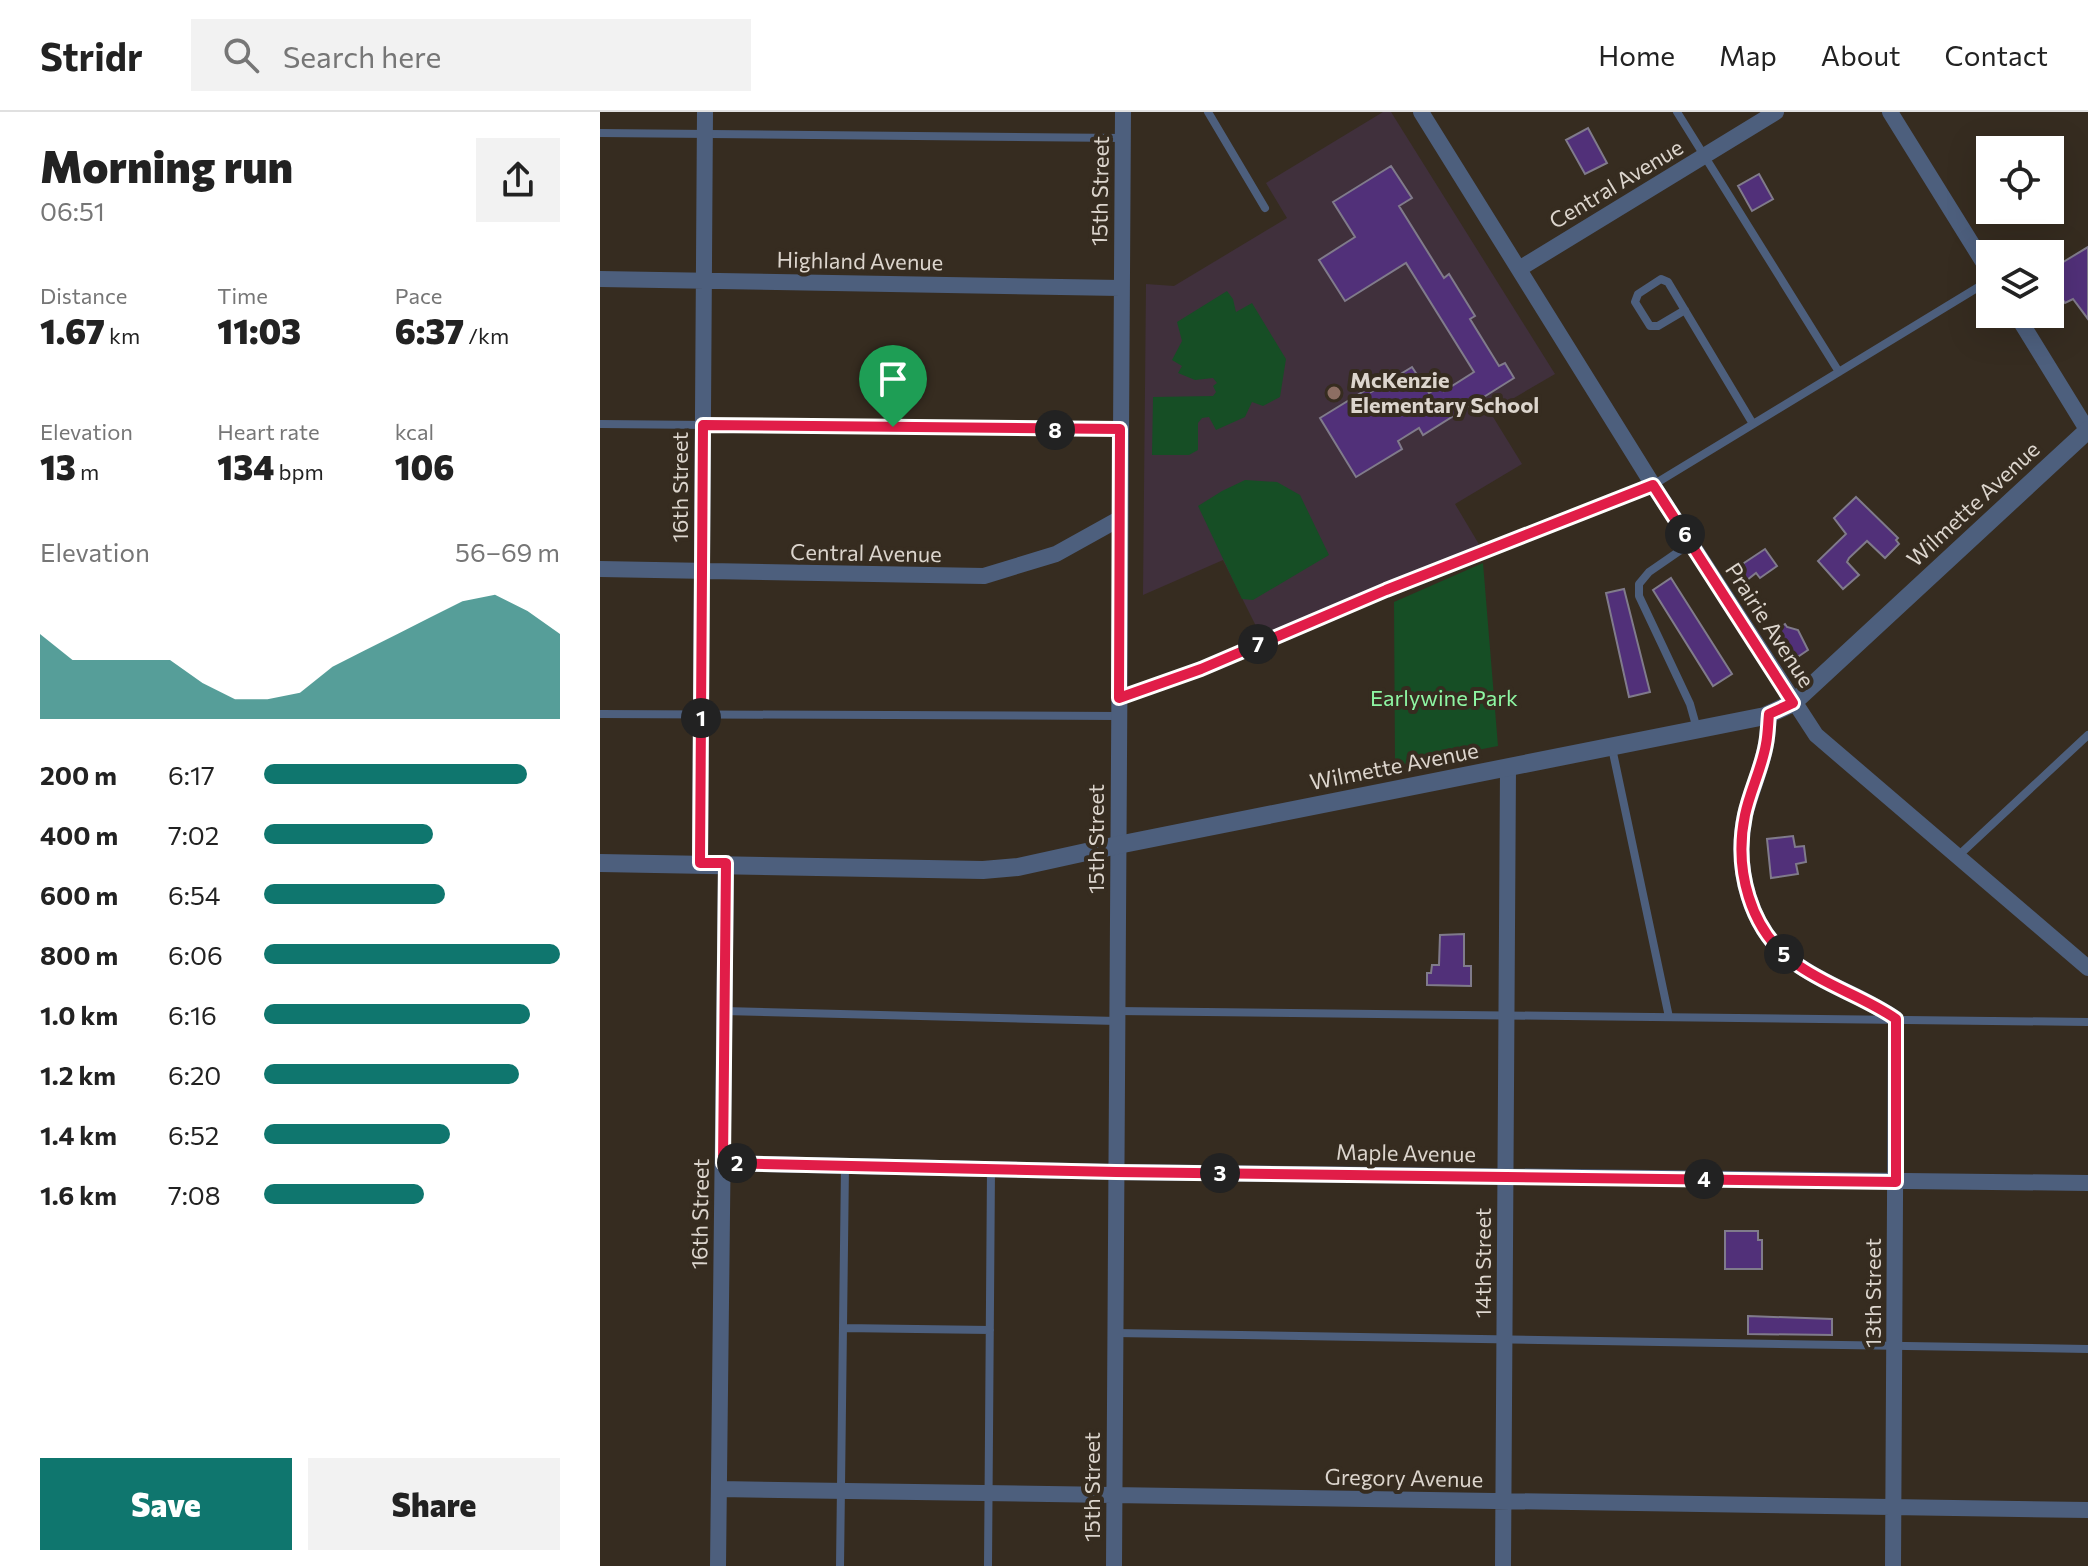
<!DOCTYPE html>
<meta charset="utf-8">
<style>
body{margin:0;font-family:Commissioner,sans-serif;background:#f2f2f2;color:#222;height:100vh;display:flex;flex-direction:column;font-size:30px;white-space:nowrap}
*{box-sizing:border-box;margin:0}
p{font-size:26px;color:#767676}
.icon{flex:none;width:44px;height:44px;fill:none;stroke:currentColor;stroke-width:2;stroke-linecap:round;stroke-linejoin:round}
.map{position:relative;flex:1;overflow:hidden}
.sheet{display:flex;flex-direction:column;background:#fff;width:600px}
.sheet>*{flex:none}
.tools{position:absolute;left:1376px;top:24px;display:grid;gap:16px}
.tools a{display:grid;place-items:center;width:88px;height:88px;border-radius:0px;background:#fff;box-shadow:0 8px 32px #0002;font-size:40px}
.pin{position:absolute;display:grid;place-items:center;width:68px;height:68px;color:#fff;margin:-82px -34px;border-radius:50% 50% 50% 0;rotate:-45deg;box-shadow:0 0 8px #0007}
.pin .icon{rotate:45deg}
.km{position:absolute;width:40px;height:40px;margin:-20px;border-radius:50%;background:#222;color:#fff;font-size:22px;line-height:40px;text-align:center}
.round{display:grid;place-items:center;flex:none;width:84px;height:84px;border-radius:0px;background:#f2f2f2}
.head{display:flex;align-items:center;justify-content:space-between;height:136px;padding:0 40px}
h1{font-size:44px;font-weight:800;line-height:60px}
.figures{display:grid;grid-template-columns:repeat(3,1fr);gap:12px;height:136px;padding:8px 40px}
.figures div{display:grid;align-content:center}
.figures b{font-size:34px;font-weight:800}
.figures small{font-size:22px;font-weight:400}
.figures p{font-size:22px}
.chart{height:224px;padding:16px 40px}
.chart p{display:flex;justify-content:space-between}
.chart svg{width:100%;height:144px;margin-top:8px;fill:#0f766e;opacity:.7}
.button{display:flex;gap:16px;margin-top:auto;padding:16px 40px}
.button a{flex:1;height:92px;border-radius:0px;background:#0f766e;color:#fff;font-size:32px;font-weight:800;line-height:92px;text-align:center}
.button a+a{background:#f2f2f2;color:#222}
ul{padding:0 40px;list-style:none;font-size:26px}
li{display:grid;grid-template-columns:128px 96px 1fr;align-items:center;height:60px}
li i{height:20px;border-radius:10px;background:#0f766e}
header{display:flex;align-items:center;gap:48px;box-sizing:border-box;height:112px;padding:0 40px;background:#fff;border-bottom:2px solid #e0e0e0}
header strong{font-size:38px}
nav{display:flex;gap:44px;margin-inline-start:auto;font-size:28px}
.search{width:560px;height:72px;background:#f2f2f2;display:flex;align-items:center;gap:20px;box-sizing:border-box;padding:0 28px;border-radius:0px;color:#767676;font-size:30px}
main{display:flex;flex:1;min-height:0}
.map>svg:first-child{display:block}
.education{fill:#40303c}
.green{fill:#164e25}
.building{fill:#513079;stroke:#807b8b;stroke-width:2}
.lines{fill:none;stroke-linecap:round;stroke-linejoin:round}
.service{stroke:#4d5f7d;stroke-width:8}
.minor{stroke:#4d5f7d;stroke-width:16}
.tertiary{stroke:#4d5f7d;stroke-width:18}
.route-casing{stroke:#fff;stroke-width:16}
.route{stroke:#e11d48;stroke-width:10}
.education-dot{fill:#8d6e63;stroke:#362c20;stroke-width:3}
.labels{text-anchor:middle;stroke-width:8;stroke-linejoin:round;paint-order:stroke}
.street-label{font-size:22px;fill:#dcd5cd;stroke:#362c20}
.poi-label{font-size:22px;font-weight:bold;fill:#dcd5cd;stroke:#362c20;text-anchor:start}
.park-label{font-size:22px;fill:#8ef6a3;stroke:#362c20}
</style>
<header>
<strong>Stridr</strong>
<div class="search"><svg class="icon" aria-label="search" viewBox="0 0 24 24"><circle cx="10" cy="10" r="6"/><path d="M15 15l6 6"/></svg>Search here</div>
<nav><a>Home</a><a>Map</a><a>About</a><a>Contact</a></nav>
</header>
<main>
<section class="sheet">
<div class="head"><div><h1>Morning run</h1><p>06:51</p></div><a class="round"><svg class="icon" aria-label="share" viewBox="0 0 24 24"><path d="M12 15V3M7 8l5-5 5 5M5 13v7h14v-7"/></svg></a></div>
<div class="figures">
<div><p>Distance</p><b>1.67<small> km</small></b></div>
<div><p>Time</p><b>11:03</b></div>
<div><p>Pace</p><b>6:37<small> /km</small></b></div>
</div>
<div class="figures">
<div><p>Elevation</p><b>13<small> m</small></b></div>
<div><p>Heart rate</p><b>134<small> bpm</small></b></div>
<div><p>kcal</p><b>106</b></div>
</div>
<div class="chart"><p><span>Elevation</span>56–69 m</p>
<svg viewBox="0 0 160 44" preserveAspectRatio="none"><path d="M0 44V18L10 26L20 26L30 26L40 26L50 33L60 38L70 38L80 36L90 28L100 23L110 18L120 13L130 8L140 6L150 11L160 18V44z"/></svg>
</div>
<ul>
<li><b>200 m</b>6:17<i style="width:89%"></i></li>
<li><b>400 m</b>7:02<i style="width:57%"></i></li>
<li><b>600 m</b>6:54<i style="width:61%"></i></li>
<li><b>800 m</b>6:06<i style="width:100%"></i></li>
<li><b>1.0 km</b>6:16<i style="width:90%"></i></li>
<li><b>1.2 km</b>6:20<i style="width:86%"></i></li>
<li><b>1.4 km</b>6:52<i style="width:63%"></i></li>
<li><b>1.6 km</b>7:08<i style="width:54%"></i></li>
</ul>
<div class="button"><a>Save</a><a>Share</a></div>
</section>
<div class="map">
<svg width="1488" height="1454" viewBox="0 0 1488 1454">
<rect width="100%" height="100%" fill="#362c20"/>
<path class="education" d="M 783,0 L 791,0 L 955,262 L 890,300 L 922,352 L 855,392 L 880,434 L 661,524 L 623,448 L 543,483 L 546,172 L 574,174 L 687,106 L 666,71 Z"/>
<path class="green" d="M 627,179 L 633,187 L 636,200 L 652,191 L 686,247 L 680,285 L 663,294 L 652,290 L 645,305 L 616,318 L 609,305 L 602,306 L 598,311 L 598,338 L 589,343 L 552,343 L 553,285 L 613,284 L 616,280 L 613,274 L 617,271 L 613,266 L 595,268 L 578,261 L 582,254 L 572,248 L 582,229 L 577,210 Z
M 645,368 L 677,370 L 700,383 L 729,443 L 653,488 L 642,487 L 598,394 L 622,379 Z
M 883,451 L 898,634 L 795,654 L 794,490 Z"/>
<path class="building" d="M 988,16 L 1007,51 L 985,62 L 966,28 Z
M 791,54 L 812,86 L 799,94 L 844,166 L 849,162 L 875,204 L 870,207 L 899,254 L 905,251 L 914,266 L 823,323 L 819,316 L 798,329 L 802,337 L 756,365 L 720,306 L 769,276 L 771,280 L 812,255 L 829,281 L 841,274 L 844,279 L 874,260 L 806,151 L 745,189 L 719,148 L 755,125 L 733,90 Z
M 1159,62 L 1173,87 L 1152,99 L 1138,74 Z
M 1488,135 L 1488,207 L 1473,187 L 1465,191 L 1450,168 L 1450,158 Z
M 1256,385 L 1298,426 L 1296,428 L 1299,432 L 1285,446 L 1267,429 L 1249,446 L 1247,450 L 1259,463 L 1243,477 L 1218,449 L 1246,422 L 1234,406 Z
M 1165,437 L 1177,454 L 1160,466 L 1156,461 L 1147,468 L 1138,455 Z
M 1071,466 L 1132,562 L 1113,574 L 1053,478 Z
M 1024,477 L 1050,580 L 1029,585 L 1006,481 Z
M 1185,512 L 1187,515 L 1198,518 L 1208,538 L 1193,548 L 1174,519 Z
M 1193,724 L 1195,735 L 1204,734 L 1206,750 L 1196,752 L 1198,762 L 1171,766 L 1167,727 Z
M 864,822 L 864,854 L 871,854 L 871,874 L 827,873 L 827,861 L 831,861 L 832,853 L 839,853 L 840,823 Z
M 1125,1119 L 1158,1119 L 1158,1128 L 1162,1128 L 1162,1157 L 1125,1157 Z
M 1148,1204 L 1232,1207 L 1232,1223 L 1148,1222 Z"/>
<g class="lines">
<path class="service" d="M 608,0 L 665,96
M 1077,0 L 1239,260
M 0,21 L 522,26
M 1085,198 L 1058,214 L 1050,214 L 1035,190 L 1038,182 L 1061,167 L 1068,170 L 1153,312
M 0,312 L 520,317
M 1091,431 L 1049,460 L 1039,472 L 1039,484 L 1090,592 L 1097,617
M 519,586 L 601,557 L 786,478 L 1053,373 L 1390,168
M 0,602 L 519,604
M 1012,636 L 1069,905
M 1358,744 L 1488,623
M 124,899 L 517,909
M 517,899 L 1488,910
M 243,1216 L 390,1218
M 515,1221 L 1488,1237
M 240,1454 L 245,1054
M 388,1454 L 391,1057"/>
<path class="minor" d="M 821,0 L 1053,373 L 1216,623 L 1488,856
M 1290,0 L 1390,161
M 919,157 L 1176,0
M 0,167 L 520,176
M 1416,202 L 1488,319
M 0,457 L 384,464 L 456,442 L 519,407
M 1169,602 C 1168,612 1168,622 1166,632 C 1162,656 1151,679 1145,703 C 1134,756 1149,818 1195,851 C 1227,874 1265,885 1296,907 L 1293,1454
M 100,751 L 105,0
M 123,1051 L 516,1060 L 1488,1071
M 119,1377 L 1488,1398
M 118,1454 L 126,751
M 514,1454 L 523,0
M 903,1454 L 908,656"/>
<path class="tertiary" d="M 0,751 L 383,758 L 418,755 L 518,733 L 1165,604 L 1193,591 L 1488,318"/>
</g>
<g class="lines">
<g class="route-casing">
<path id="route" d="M 103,313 L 520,317 L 519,586 L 601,557 L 786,478 L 1053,373 L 1193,591 L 1169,602 C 1168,612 1168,622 1166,632 C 1162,656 1150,679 1145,703 C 1134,756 1149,818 1195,851 C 1226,874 1265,885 1296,907 L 1296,1070 L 516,1060 L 123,1051 L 126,751 L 100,751 Z"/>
</g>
<use href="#route" class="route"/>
</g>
<circle class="education-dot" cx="734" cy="281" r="8"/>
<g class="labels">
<g class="street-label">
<text transform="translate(1016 72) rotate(-31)" y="8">Central Avenue</text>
<text transform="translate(500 79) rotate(-89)" y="8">15th Street</text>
<text transform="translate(260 149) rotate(1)" y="8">Highland Avenue</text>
<text transform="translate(80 375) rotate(-90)" y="8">16th Street</text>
<text transform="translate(1373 392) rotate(-43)" y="8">Wilmette Avenue</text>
<text transform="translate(266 441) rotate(1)" y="8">Central Avenue</text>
<text transform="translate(1170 513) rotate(57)" y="8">Prairie Avenue</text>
<text transform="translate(794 654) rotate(-11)" y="8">Wilmette Avenue</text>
<text transform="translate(496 727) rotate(-90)" y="8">15th Street</text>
<text transform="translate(806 1041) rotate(1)" y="8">Maple Avenue</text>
<text transform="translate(100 1102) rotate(-89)" y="8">16th Street</text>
<text transform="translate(883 1151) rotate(-90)" y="8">14th Street</text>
<text transform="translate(1273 1181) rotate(-90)" y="8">13th Street</text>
<text transform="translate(804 1366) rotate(1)" y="8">Gregory Avenue</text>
<text transform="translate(492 1375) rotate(-90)" y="8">15th Street</text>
</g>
<g class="poi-label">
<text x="750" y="276">McKenzie<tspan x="750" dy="25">Elementary School</tspan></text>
</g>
<g class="park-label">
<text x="844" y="594">Earlywine Park</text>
</g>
</g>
</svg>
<div class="tools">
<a><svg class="icon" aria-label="locate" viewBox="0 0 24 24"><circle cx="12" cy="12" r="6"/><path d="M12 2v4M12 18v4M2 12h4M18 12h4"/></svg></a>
<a><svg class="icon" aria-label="layers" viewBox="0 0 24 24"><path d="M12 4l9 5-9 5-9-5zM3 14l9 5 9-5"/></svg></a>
</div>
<div class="pin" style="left:293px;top:315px;background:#1e9e55"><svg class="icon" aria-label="arrive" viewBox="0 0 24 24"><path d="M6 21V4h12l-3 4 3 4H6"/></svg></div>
<b class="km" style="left:101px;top:606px">1</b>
<b class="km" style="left:137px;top:1051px">2</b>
<b class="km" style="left:620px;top:1061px">3</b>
<b class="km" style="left:1104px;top:1067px">4</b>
<b class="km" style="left:1184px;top:842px">5</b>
<b class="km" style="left:1085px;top:422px">6</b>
<b class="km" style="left:658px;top:532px">7</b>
<b class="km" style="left:455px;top:318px">8</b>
</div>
</main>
